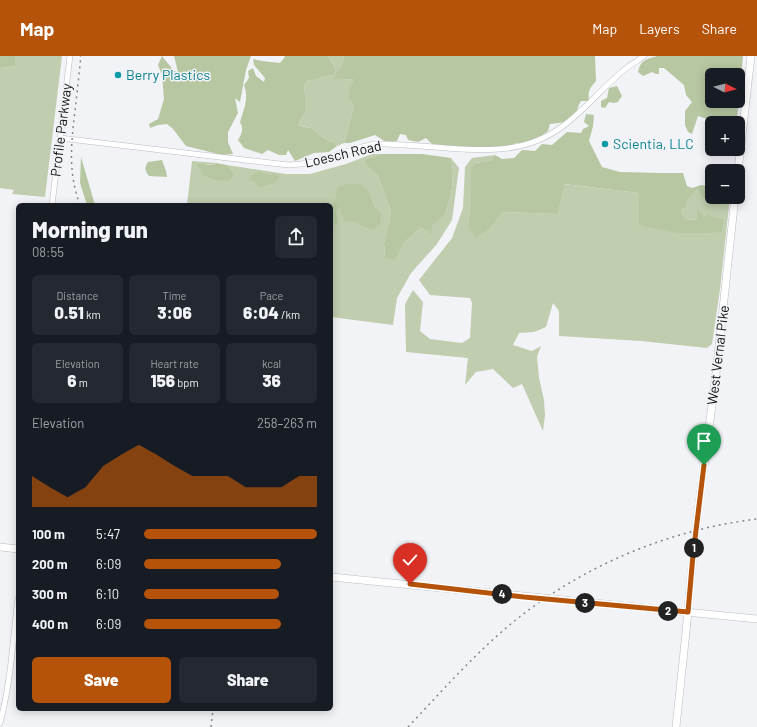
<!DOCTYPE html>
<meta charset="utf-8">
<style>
body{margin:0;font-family:Barlow,sans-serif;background:#242831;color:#f1f3f6;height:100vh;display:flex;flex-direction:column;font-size:15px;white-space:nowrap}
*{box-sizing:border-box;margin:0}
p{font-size:13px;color:#9ea1a6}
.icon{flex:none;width:22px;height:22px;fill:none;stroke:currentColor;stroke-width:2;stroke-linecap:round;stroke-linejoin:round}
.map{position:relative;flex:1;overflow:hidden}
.panel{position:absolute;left:16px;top:147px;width:317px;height:508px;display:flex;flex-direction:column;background:#171b24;border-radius:6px;box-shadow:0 2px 10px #0003}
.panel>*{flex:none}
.needle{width:26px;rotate:96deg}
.controls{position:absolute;left:705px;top:12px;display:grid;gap:8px}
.controls a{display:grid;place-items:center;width:40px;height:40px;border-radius:6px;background:#171b24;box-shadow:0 2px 10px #0003;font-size:20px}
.pin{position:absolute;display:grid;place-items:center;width:34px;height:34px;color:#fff;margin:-41px -17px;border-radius:50% 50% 50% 0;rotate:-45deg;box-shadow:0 0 4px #0007}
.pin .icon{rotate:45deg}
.km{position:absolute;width:20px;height:20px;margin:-10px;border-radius:50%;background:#222;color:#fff;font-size:11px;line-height:20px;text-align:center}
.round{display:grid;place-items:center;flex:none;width:42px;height:42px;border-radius:6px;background:#242831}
.head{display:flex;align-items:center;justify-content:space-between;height:68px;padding:0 16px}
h1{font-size:22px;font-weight:800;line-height:30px}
.stats{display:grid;grid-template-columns:repeat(3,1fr);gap:6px;height:68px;padding:4px 16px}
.stats div{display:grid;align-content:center;border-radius:6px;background:#242831;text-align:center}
.stats b{font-size:17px;font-weight:800}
.stats small{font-size:11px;font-weight:400}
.stats p{font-size:11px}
.chart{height:112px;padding:8px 16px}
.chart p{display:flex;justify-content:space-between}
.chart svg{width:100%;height:72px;margin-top:4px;fill:#b45309;opacity:.7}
.cta{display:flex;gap:8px;margin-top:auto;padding:8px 16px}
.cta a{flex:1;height:46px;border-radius:6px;background:#b45309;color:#fff;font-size:16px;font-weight:800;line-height:46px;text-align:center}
.cta a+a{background:#242831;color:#f1f3f6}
ul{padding:0 16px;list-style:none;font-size:13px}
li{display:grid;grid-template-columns:64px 48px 1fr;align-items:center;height:30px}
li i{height:10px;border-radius:5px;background:#b45309}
header{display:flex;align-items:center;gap:24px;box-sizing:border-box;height:56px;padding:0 20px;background:#b45309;color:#fff}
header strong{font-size:19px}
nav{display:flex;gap:22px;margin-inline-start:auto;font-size:14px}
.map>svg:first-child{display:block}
.green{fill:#c0cdae}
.forest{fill:#b7c7a1;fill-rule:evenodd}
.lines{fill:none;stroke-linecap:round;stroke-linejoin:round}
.street-casing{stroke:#bbbdc1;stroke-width:6}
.secondary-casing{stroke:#bbbdc1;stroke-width:8}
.street{stroke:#fff;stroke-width:5}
.secondary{stroke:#fff;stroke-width:7}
.rail{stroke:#858689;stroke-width:1.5;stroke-dasharray:2 4;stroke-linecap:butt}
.secondary-bridge-casing{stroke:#bbbdc1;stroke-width:8;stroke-linecap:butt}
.secondary-bridge{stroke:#fff;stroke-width:7}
.route-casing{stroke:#fff;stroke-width:8}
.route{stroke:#b45309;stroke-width:5}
.culture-dot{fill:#0f9aa8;stroke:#f1f3f7;stroke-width:1.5}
.labels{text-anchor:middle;stroke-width:3;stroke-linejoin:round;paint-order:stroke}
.culture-label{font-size:14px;fill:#0d838f;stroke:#f1f3f7;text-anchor:start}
.street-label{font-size:14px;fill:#101012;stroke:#f1f3f7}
</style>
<header>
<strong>Map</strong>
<nav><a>Map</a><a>Layers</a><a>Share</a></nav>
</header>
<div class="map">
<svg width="757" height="671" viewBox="0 0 757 671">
<rect width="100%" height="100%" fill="#f1f3f7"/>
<path class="green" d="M 15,0 L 62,0 L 45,141 L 12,138 L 14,134 L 0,132 L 0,12 L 11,11 L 15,10 Z
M 328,0 L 342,0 L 344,1 L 341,13 L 337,16 L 345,23 L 355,24 L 349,43 L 354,50 L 344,87 L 337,90 L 334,86 L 325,83 L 311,72 L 298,69 L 305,56 L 305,39 L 304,29 L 308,24 L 314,24 L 322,21 L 333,19 L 336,14 Z
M 372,98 L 382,98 L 367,103 L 363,106 L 378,120 L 391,156 L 384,187 L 385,202 L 422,171 L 431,169 L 445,159 L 452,133 L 453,114 L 451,102 L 459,112 L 452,164 L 437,188 L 411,217 L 397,242 L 393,269 L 331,261 L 331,149 L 187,149 L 192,105 L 216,107 L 213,109 L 205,108 L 234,118 L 227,109 L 286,118 L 310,118 L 346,108 Z
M 495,99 L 491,104 L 476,107 L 468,169 L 491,171 L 504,156 L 558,158 L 563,128 L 639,137 L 678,177 L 709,177 L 722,175 L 725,163 L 705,160 L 697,154 L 697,164 L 685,163 L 681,154 L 686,152 C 688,142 690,139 698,133 L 716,147 L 716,141 L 730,141 L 720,233 L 712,288 L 707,292 L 641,285 L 559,280 L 559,255 L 553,247 L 546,271 L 534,276 L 519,277 L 513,289 L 532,295 L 541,290 L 537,301 L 539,322 L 544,344 L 545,359 L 543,375 L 522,328 L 513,332 L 493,313 L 476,316 L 465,329 L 468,302 L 406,296 L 405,248 L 413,234 L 423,246 L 420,275 L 430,283 L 462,287 L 470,282 L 472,247 L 470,242 L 430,239 L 419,224 L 452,182 L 463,152 L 465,111 L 472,102 Z"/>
<path class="forest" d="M 0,0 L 15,0 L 15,10 L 11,11 L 0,12 Z
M 162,0 L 174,15 L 178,16 L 174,0 L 251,0 L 246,14 L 240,46 L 235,42 L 238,57 L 228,76 L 228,86 L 233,98 L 222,99 L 186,90 L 173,73 L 167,68 L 158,69 L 150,72 L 149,68 L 158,63 L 164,43 L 162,19 L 158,9 Z
M 284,0 L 328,0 L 336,14 L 333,19 L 322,21 L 314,24 L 308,24 L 304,29 L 305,39 L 305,56 L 298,69 L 305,71 L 311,72 L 325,83 L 334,86 L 337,90 L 329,96 L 314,97 L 295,105 L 288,94 L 286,99 L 279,99 L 268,94 L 262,98 L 244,92 L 238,84 C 242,77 244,73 240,66 C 244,53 249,42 244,29 L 249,22 L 248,15 L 253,12 L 256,20 L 264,26 L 265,22 L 254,9 L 253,3 L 262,5 L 280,7 L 285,1 Z
M 342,0 L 595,0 L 596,25 C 589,33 588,35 589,45 L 581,45 C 578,49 578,53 576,57 C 571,66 560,67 550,68 L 548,75 L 538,82 L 525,87 L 516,87 L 510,90 L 496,91 L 486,91 L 481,93 L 437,93 L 426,82 L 418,86 L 408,84 L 406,79 L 400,78 L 397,85 L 386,86 L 375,79 L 350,87 L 344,87 L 354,50 L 349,43 L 349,34 L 355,24 L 334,22 L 337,16 L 341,12 L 344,1 Z
M 657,0 L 743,0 L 737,64 L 724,67 L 713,67 L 710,64 L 698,60 L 692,78 L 688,76 L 685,69 L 685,55 L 692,46 L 686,39 L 684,29 L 664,12 L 659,12 L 659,18 L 656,18 L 652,16 L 643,20 L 638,16 C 641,3 646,4 657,0 ZM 712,19 L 738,19 L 738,45 L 712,45 Z
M 617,30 L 622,40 L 618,46 L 614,47 L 609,46 L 605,52 L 601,51 L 601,45 L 607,42 L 609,32 Z
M 586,58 L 594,59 L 593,70 L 589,85 L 602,111 L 620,116 L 662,117 L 683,117 L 687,130 L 692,132 L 701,129 L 712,131 L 712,141 L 716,141 L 716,148 L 703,142 L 698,133 C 691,139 687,143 686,152 L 681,154 L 685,163 L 697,164 L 697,153 L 705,160 L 708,158 L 714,161 L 725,163 L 722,176 L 709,177 L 678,177 L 639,169 L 639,137 L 564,128 L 558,158 L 504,156 L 491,171 L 476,182 L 468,169 L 471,144 L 471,114 L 476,107 L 491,104 L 495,99 L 502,103 L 514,102 L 522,94 L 535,95 L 542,88 L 552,89 L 567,76 L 581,77 L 583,73 L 589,70 L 584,66 Z
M 382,98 L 422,98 L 451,102 L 453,114 L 452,133 L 445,159 L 432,169 L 432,178 L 422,171 L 403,187 L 395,204 L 385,202 L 384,187 L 391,156 L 378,120 L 363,106 L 367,103 Z
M 81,101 L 95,149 L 87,149 L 80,127 Z
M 162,104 L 166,115 L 167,121 L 149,120 C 145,115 144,112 148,106 Z
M 216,107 L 227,109 L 234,118 L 229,125 L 214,124 L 203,119 L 197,108 L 213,109 Z
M 259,115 L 267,119 L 275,118 L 280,121 L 275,127 L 265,129 L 260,132 L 254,125 L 249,123 L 253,118 Z
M 347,128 L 360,128 L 369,136 L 374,151 L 380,156 L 381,170 L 378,168 L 374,174 L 362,170 L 354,165 L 345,166 L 341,158 L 340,151 L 336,155 L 338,168 L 331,170 L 331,155 L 332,154 L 332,150 L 336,141 L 337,132 Z"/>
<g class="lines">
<g class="street-casing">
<path id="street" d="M 60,82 L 253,105 L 289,109 L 301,108 L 313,106 L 362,91 L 374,88 L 385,88 C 405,89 425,90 446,92 C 488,95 527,97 563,70 C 585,54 602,32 624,14 C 630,9 637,5 644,0
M 52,149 L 70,0
M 0,667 C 11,626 13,583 18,542"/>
</g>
<g class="secondary-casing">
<path id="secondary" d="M 738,115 L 751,0
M 699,448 L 716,318 L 735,141
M 0,491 L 18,493
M 331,521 L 757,563
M 676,671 L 686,576 L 693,499"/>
</g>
<use href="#street" class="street"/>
<use href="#secondary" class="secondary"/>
<path class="rail" d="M 80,149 C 68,117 71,88 75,55 C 77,37 79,18 81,0
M 211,671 L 213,653
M 408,671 C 440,637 471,602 506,572 C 577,512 666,474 757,463"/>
<g class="secondary-bridge-casing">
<path id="secondary-bridge" d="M 693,499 L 699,448"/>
</g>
<use href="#secondary-bridge" class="secondary-bridge"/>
</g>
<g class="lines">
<g class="route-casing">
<path id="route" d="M 410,528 L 524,541 L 688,556 L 693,499 L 704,409"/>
</g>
<use href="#route" class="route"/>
</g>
<g class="culture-dot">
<circle cx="118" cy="19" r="4"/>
<circle cx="605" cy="88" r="4"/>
</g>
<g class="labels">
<g class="culture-label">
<text x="126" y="24">Berry Plastics</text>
<text x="613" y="93">Scientia, LLC</text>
</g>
<g class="street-label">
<text transform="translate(61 74) rotate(-83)" y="5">Profile Parkway</text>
<text transform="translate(343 98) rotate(-13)" y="5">Loesch Road</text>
<text transform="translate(718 299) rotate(-83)" y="5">West Vernal Pike</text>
</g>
</g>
</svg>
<div class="controls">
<a><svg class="needle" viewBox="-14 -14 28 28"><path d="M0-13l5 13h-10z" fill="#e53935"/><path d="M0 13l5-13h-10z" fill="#9ea1a6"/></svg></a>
<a>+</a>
<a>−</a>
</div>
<div class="pin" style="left:704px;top:409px;background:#1e9e55"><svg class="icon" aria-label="arrive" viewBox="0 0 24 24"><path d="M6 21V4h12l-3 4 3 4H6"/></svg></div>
<div class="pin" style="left:410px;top:528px;background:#d93025"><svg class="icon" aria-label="check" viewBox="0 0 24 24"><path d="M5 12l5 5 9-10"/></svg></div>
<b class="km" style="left:694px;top:492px">1</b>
<b class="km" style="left:668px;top:555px">2</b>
<b class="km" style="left:585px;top:547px">3</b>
<b class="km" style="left:502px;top:538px">4</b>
<section class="panel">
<div class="head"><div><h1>Morning run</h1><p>08:55</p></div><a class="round"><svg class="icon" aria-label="share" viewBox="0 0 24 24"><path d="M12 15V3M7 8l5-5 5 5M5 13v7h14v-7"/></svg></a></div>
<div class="stats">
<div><p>Distance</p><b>0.51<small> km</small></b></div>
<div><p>Time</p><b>3:06</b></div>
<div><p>Pace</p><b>6:04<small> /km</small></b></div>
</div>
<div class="stats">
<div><p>Elevation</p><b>6<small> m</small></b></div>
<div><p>Heart rate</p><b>156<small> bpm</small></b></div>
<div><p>kcal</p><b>36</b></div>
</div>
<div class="chart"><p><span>Elevation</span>258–263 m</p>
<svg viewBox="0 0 160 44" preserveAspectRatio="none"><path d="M0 44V25L10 32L20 38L30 32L40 19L50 12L60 6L70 12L80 19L90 25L100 25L110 25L120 32L130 32L140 32L150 25L160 25V44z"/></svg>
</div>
<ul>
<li><b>100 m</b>5:47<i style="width:100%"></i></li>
<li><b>200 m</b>6:09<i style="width:79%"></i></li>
<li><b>300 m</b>6:10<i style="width:78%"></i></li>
<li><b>400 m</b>6:09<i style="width:79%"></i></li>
</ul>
<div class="cta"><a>Save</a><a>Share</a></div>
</section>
</div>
